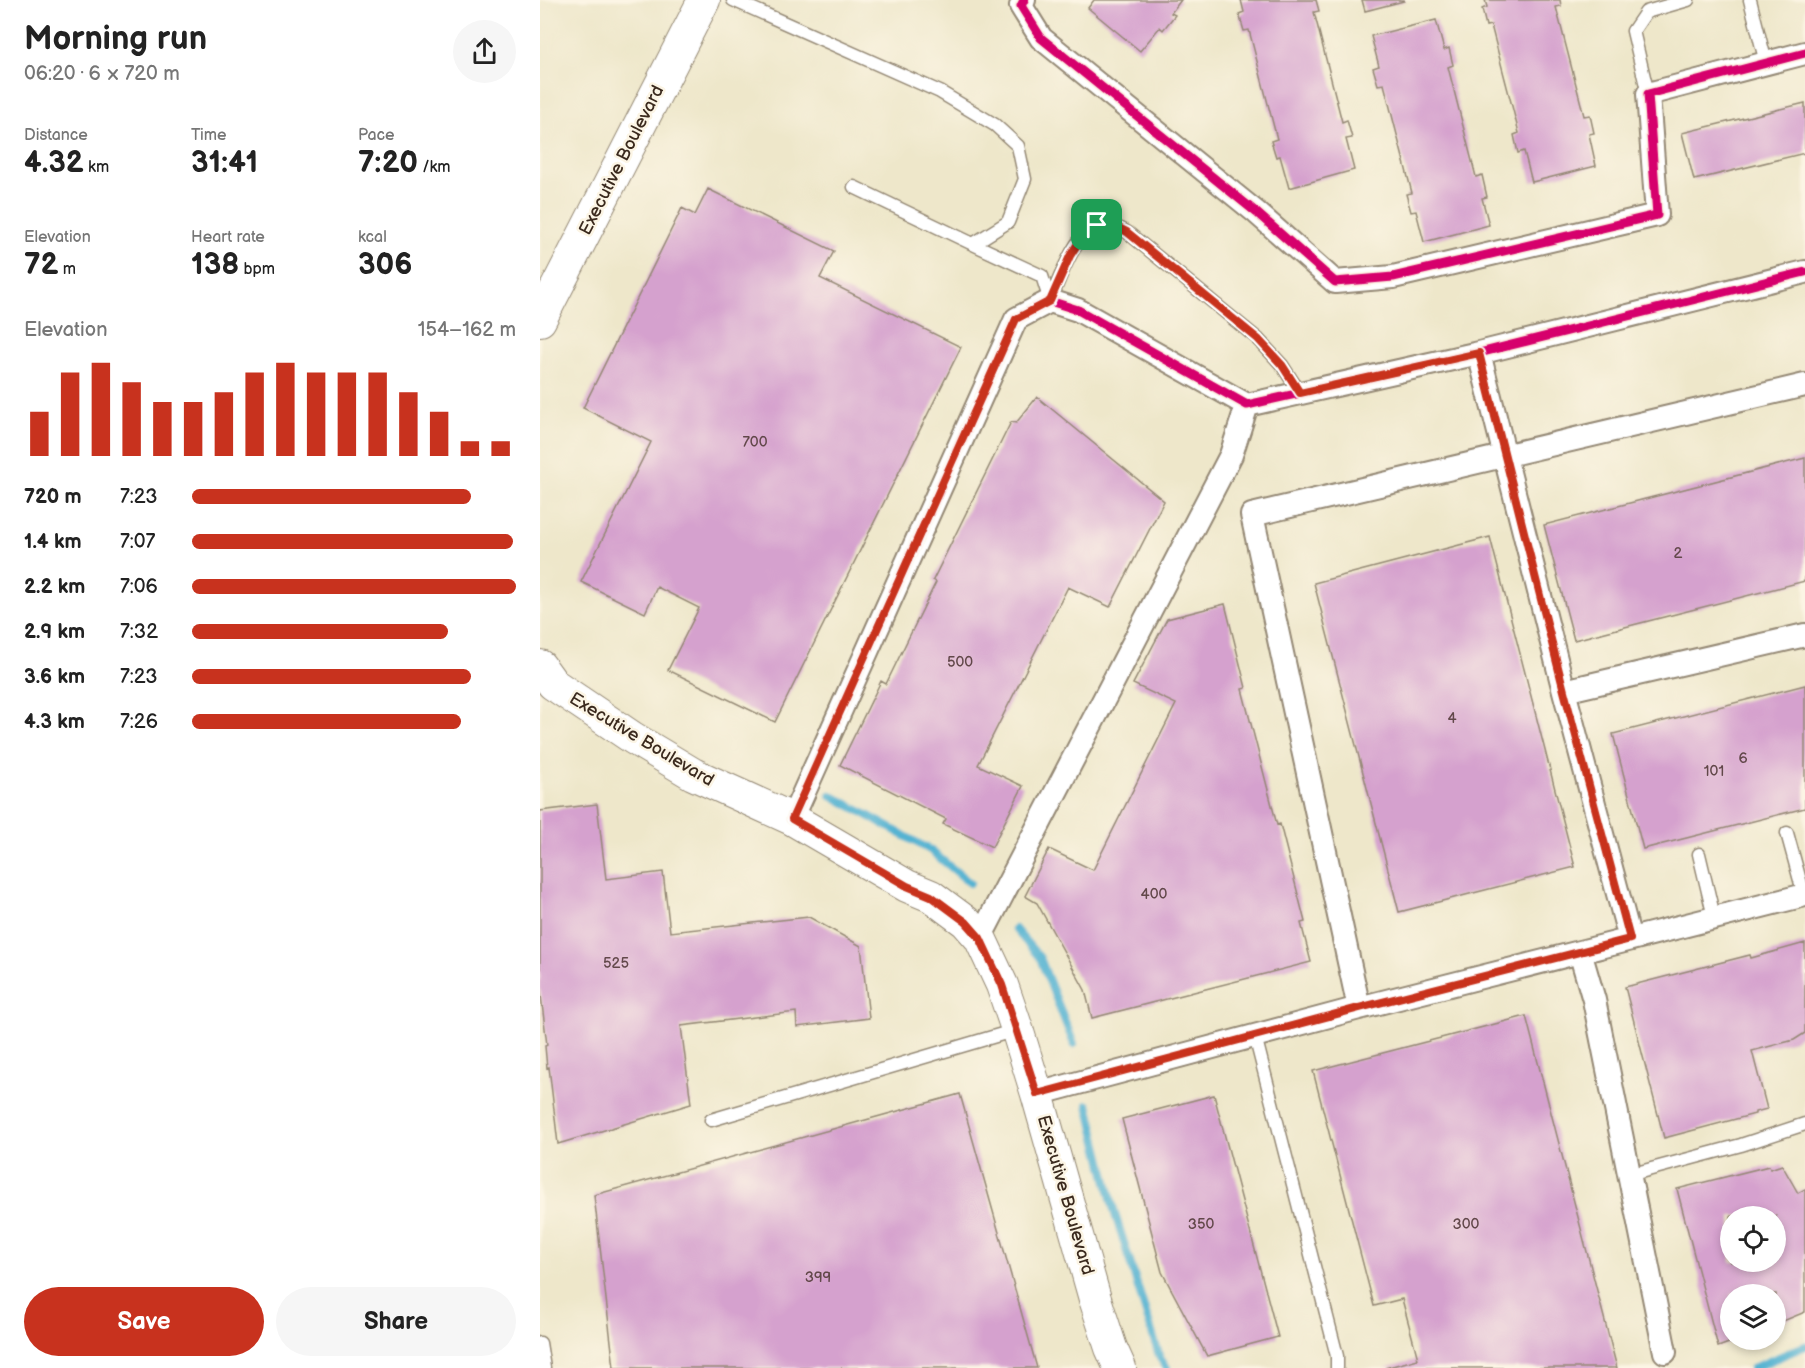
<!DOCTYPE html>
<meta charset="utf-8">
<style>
body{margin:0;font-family:"Balsamiq Sans",sans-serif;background:#f6f6f6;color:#222;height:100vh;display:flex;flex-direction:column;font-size:22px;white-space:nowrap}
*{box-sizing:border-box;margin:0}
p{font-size:20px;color:#767676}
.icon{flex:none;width:33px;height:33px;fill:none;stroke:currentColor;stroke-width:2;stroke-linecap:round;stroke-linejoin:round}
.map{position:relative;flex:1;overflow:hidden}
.drawer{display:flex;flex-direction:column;background:#fff;width:540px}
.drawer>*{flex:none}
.tools{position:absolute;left:1180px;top:1206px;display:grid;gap:12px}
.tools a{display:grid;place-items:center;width:66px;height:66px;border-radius:50%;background:#fff;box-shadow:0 3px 9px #0003;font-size:30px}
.pin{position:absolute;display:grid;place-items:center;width:51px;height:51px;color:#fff;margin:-26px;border-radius:12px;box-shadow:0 3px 9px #0006}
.round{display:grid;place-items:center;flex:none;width:63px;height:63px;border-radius:32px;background:#f6f6f6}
.overview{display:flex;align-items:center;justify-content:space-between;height:102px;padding:0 24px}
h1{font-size:33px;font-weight:700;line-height:45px}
.metrics{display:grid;grid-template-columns:repeat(3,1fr);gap:9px;height:102px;padding:6px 24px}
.metrics div{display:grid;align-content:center}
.metrics b{font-size:30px;font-weight:700}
.metrics small{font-size:16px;font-weight:400}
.metrics p{font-size:16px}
.chart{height:168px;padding:12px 24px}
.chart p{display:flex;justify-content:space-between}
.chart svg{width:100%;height:108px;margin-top:6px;stroke:#c8321e;stroke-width:6}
.button{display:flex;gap:12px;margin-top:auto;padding:12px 24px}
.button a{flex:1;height:69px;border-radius:36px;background:#c8321e;color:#fff;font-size:24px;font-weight:700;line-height:69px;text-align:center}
.button a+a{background:#f6f6f6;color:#222}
ul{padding:0 24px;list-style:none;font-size:20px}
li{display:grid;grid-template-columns:96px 72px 1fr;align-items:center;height:45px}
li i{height:15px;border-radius:8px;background:#c8321e}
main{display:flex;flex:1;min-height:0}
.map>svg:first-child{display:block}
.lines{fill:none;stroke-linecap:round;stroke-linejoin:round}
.stream{stroke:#54b3d2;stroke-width:8}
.building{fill:#d5a1ce;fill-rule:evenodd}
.lane-casing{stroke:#948874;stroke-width:15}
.street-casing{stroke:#948874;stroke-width:26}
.secondary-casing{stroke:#948874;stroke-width:34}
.lane{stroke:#fff;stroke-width:12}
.street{stroke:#fff;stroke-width:22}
.secondary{stroke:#fff;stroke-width:32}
.cycleway-casing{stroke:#fcf5e5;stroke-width:13}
.cycleway{stroke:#d6006c;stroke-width:9}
.route-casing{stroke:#fff;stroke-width:12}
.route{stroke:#c8321e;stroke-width:8}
.labels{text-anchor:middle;stroke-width:5;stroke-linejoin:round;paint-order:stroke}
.number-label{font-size:15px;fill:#62484a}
.street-label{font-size:18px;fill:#3b2a1e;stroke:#fcf5e5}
</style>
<main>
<section class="drawer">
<div class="overview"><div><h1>Morning run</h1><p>06:20 · 6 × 720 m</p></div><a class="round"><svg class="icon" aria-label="share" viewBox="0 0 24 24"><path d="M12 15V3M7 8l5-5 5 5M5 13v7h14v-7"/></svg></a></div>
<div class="metrics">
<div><p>Distance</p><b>4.32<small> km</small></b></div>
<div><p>Time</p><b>31:41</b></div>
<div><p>Pace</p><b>7:20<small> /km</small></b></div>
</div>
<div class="metrics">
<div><p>Elevation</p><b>72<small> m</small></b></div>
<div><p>Heart rate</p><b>138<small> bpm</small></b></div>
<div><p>kcal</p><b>306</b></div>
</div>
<div class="chart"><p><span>Elevation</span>154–162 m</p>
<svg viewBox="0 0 160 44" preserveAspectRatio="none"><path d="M5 44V26M15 44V10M25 44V6M35 44V14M45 44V22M55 44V22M65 44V18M75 44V10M85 44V6M95 44V10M105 44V10M115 44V10M125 44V18M135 44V26M145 44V38M155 44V38"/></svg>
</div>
<ul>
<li><b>720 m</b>7:23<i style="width:86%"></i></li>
<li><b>1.4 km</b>7:07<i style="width:99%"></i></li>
<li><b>2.2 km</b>7:06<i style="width:100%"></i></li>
<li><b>2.9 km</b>7:32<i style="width:79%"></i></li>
<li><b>3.6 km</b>7:23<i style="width:86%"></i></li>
<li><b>4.3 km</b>7:26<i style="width:83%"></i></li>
</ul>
<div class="button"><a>Save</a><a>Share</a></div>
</section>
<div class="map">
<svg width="1265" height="1368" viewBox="0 0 1265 1368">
<rect width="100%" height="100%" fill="#fcf5e5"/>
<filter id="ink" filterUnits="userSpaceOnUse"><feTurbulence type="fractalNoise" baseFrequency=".0167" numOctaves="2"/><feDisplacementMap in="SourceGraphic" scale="12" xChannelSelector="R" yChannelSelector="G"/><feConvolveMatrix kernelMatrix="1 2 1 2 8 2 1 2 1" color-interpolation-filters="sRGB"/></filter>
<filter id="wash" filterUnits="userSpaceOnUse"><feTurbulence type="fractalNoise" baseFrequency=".008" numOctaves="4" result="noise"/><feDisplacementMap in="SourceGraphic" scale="24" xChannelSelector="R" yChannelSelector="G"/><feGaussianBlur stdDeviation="1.35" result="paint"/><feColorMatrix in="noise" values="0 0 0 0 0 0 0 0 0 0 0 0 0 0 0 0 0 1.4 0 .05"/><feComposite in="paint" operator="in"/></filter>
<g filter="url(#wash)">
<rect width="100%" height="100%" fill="#eee7ca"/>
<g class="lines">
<path class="stream" d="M 291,795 L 390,850 L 430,883
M 475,929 L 500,958 L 534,1044
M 548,1105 L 575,1214 L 620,1358 L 627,1368
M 1213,1368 L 1265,1346"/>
</g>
<g id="blocks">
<path class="building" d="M 554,0 L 641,0 L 631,13 L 635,15 L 623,30 L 620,27 L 600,51 L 548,8 Z
M 701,0 L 776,0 L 779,11 L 774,12 L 802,122 L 807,120 L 812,138 L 806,139 L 814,170 L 749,188 L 740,156 L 736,157 L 731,141 L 737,139 L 709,30 L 704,31 L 699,14 L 704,12 Z
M 822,0 L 864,0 L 864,1 L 825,11 Z
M 945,0 L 1020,0 L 1021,6 L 1016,7 L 1044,116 L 1050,115 L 1054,133 L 1049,134 L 1056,166 L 992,182 L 984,151 L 978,153 L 974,135 L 979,133 L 951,25 L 946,26 L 942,9 L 947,7 Z
M 896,20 L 904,50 L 909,48 L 913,65 L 908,67 L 936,177 L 942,175 L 947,197 L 942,198 L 949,225 L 884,242 L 876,211 L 871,212 L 866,194 L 872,193 L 844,84 L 838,85 L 833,68 L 839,66 L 831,36 Z
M 1265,103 L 1265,153 L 1154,180 L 1142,133 Z
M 168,189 L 294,251 L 280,278 L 421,347 L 235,722 L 128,670 L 159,608 L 117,587 L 105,613 L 41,582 L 111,442 L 43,408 L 142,208 L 155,215 Z
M 497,397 L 624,501 L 570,607 L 528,587 L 438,765 L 483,786 L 452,847 L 403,824 L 406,819 L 300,765 L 341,681 L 346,684 L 396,582 L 393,580 L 471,422 L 476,423 Z
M 1265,458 L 1265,581 L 1034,640 L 1004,525 Z
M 950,537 L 1035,867 L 859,912 L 774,583 Z
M 685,604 L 706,688 L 702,689 L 737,825 L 740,824 L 765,922 L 761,923 L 771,962 L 552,1018 L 545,990 L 497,903 L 485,896 L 509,849 L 553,870 L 636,704 L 593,684 L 627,619 Z
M 1265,685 L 1265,808 L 1103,849 L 1073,734 Z
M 57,804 L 66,879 L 123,872 L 130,932 L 269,917 L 321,946 L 329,1018 L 257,1027 L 256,1012 L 141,1026 L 151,1104 L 18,1144 L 9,1067 L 7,1068 L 5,1046 L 7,1045 L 0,987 L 0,811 Z
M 1265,943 L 1265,1033 L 1254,1040 L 1212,1051 L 1227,1109 L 1215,1112 L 1215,1114 L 1124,1138 L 1085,987 L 1210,955 L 1211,958 Z
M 986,1016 L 1077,1368 L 845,1368 L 878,1359 L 862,1299 L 834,1306 L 773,1071 Z
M 420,1094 L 497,1368 L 74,1368 L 54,1195 Z
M 674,1095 L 738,1337 L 667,1356 L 622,1272 L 582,1119 Z
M 1242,1165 L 1258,1193 L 1265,1189 L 1265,1312 L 1236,1324 L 1236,1294 L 1191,1294 L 1191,1340 L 1197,1340 L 1178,1347 L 1137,1189 L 1229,1166 L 1230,1169 ZM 1191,1216 L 1236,1216 L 1236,1262 L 1191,1262 Z"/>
</g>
</g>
<g filter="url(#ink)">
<use href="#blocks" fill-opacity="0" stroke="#948874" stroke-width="1.5"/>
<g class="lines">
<g class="lane-casing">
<path id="lane" d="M 193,0 L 400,92 L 455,125 L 478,146 L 485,179 L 468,222 L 433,244 L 314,187
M 1210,0 L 1226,63
M 1108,94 L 1093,31 L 1106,12 L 1148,0
M 433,244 L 502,276 L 510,301
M 510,301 C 519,281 534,235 556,226 C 566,221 578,228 587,232 L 718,339 L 742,365 L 760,393
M 1247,833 L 1264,895
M 1159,854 L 1174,917
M 715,1036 L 797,1356 L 797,1368
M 171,1120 L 476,1030
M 1089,1175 L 1201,1145 L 1265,1124
M 0,1343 L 4,1368"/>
</g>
<g class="street-casing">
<path id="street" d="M 484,0 L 481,6 L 501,38 L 717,213 L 795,282 L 853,277 L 1117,215 L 1108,94 L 1265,53
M 939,353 L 1024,691 L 1090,939
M 1024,691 L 1265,635
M 252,819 L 476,319 L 510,301 L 538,310 L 707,405 L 939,353 L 1265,272
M 440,938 L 691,455 L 707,405
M 1040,952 L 1054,1000 L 1125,1352
M 819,1008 L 712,515 L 1265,385
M 497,1094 L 819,1008 L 1265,895"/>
</g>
<g class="secondary-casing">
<path id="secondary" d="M 0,320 L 164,0
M 0,666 L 13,684 L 93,738 L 153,774 L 252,819 L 367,886 L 391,896 L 426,922 L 440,938 L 462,985 L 477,1029 L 497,1094 L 555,1299 L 571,1348 L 580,1368"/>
</g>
<use href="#lane" class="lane"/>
<use href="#street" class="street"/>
<use href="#secondary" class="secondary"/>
<g class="cycleway-casing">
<path id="cycleway" d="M 484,0 L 481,6 L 501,38 L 717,213 L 795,282 L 853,277 L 1117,215 L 1108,94 L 1265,53
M 252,819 L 476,319 L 510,301 L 538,310 L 707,405 L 939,353 L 1265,272"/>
</g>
<use href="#cycleway" class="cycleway"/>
</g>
</g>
<g class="lines" filter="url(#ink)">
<g class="route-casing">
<path id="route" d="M 563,224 L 575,226 L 587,232 L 718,339 L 742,365 L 760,393 L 939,353 L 1024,691 L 1090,939 L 819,1008 L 497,1094 L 462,985 L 440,938 L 426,922 L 391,896 L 367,886 L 252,819 L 476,319 L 510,301 L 530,256 L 540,240 L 550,230 Z"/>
</g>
<use href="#route" class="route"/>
</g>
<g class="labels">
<g class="number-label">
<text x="215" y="447">700</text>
<text x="1138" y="558">2</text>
<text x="420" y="667">500</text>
<text x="912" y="723">4</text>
<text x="1203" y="763">6</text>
<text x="1174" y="776">101</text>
<text x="614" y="899">400</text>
<text x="76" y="968">525</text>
<text x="661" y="1229">350</text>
<text x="926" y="1229">300</text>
<text x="278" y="1282">399</text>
</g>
<g class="street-label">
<text transform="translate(81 160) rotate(-63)" y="6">Executive Boulevard</text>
<text transform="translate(102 739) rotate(31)" y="6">Executive Boulevard</text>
<text transform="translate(526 1195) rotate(74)" y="6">Executive Boulevard</text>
</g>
</g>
</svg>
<div class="tools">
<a><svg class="icon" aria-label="locate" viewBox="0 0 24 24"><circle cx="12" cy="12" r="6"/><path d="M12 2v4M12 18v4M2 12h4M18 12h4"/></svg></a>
<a><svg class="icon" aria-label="layers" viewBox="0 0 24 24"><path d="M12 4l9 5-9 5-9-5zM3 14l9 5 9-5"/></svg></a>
</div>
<div class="pin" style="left:557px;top:225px;background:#1e9e55"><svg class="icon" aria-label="arrive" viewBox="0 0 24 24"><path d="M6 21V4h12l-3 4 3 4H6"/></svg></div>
</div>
</main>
